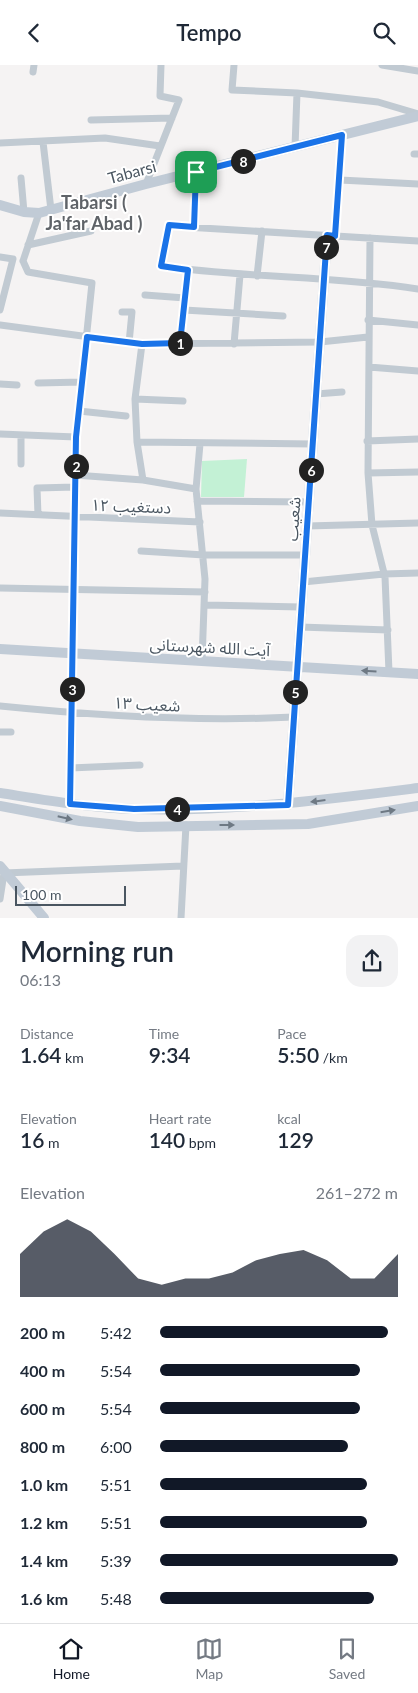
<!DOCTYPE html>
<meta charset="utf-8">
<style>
body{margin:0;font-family:Lato,"Noto Sans Arabic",sans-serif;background:#f2f2f3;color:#1f2937;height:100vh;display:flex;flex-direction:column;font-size:19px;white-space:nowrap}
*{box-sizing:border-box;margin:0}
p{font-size:16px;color:#747a83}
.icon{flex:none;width:28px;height:28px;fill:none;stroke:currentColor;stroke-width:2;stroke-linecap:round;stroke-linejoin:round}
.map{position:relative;height:853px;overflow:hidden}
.details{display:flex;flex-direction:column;background:#fff;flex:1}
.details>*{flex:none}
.scale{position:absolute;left:15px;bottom:12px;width:111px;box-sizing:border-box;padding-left:5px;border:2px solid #4a5661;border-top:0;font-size:14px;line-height:18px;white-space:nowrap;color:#4a5661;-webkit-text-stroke:4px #fff;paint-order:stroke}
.pin{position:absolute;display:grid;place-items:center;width:42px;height:42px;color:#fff;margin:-21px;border-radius:10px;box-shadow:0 2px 8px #0006}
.km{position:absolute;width:25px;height:25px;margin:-12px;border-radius:50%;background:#222;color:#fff;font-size:14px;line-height:25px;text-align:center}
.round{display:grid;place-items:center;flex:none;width:52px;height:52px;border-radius:15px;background:#f2f2f3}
.overview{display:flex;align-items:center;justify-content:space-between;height:85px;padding:0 20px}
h1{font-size:28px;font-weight:600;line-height:38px}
.stats{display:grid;grid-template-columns:repeat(3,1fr);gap:8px;height:85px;padding:5px 20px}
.stats div{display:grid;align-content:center}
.stats b{font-size:21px;font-weight:600}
.stats small{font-size:14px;font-weight:400}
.stats p{font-size:14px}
.chart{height:140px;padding:10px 20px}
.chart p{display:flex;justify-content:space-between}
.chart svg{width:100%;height:90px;margin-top:5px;fill:#111827;opacity:.7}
ul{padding:0 20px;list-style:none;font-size:16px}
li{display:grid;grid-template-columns:80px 60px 1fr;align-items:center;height:38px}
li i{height:12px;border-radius:6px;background:#111827}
header{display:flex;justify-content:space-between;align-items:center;height:65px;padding:0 20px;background:#fff;font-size:22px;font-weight:600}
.tabs{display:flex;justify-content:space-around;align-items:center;height:70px;border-top:1px solid #e0e1e3;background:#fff;font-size:14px;color:#747a83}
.tabs a{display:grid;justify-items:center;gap:2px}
.tabs .on{color:#111827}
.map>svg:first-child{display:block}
.green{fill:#c3f1d5}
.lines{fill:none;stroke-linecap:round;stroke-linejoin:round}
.street{stroke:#c1cad2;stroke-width:7}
.secondary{stroke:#c1cbd6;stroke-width:10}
.oneway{fill:#6e7984}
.route-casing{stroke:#fff;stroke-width:10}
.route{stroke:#1a73e8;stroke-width:6}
.labels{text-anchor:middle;stroke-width:4;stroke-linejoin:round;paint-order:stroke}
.street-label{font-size:16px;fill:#4a5661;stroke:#fff}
.neighbourhood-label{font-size:18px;font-weight:bold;fill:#5f6368;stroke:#fff}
</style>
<header><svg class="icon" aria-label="back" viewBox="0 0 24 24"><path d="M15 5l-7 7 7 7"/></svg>Tempo<svg class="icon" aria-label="search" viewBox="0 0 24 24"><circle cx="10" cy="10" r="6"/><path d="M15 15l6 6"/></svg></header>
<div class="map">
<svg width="418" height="853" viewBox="0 0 418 853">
<rect width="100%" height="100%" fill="#f5f3f3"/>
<path class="green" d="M 247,394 L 244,432 L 201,432 L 202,396 Z"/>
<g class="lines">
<path class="street" d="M 234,0 L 232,25 L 297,28 L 378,37 L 418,49
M 382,0 L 418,6
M 33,7 L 34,0
M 91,55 L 172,53
M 43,77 L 51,145
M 0,78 L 105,73 L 160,81
M 295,82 L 297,28
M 414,89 L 418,89
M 21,113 L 24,147
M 340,115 L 418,119
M 146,119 L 179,35 L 160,31 L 161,0
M 194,162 L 196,107
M 335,171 L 342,70
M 370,173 L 368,408 L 372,460 L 385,512 L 389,607
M 418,176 L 169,161 L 161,201 C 246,213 333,211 418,224
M 28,180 L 91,166
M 0,192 L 13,194 L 0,245
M 23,196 L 28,207 L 92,218 L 76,372 L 69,739
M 23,196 L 39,148
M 257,211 L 262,166
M 145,230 L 185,233
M 184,245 L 283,251
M 122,247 L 132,247 L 129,278
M 368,255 L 418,260
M 0,260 L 142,279 L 320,277 L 368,272
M 180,278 L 188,205
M 142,279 L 135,334 L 137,377 L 143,415
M 234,279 L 240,210
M 369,302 L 418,306
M 38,318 L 82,317
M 0,319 L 17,320
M 316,329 L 342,327
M 135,334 L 183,336
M 79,346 L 126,351
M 0,369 L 76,372
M 367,376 L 418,374
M 137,377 L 313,379
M 200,379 L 196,424 L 205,514 L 202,596
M 21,399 L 21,370
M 368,408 L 418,407
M 75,410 L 143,415 L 196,424
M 197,436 L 309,437
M 0,448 L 200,457
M 38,450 L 37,423 L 75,422
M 307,461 L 418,458
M 141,486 L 204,490 L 305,490
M 303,517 L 384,509 L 418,508
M 0,523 L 205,527
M 204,540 L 301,542
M 300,562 L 388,565
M 0,641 C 98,651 195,657 294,652
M 0,667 L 11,667
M 70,703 L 140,700
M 0,834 L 4,808 L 183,801
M 181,853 L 186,760"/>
<path class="secondary" d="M 0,140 L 24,147 L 39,148 L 146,119 L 418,51
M 0,584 L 418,609
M 0,728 C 45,735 90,743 135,744 C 231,747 323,735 418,723
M 288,740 L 327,170
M 0,741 L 80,756 L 138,762 L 308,759 L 418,741
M 0,801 L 44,853"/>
</g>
<defs><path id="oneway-solid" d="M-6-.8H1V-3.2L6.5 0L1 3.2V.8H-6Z" transform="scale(1.25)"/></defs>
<g class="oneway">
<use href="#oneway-solid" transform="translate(369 606) rotate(-177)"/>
<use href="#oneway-solid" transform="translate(318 736) rotate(173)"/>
<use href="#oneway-solid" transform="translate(388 746) rotate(-9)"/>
<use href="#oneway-solid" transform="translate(65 753) rotate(13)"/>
<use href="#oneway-solid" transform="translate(227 760)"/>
</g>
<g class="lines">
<g class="route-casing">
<path id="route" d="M 342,70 L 335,171 L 327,170 L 288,740 L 134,744 L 70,739 L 76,372 L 87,272 L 142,279 L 180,278 L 188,205 L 161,201 L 169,160 L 194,162 L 196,107 Z"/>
</g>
<use href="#route" class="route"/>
</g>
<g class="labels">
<g class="street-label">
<text transform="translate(132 107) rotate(-15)" y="6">Tabarsi</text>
<text transform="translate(131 441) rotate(2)" y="6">دستغیب ۱۲</text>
<text transform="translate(293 454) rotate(-86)" y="6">شعیب</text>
<text transform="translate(210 582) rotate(3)" y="6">آیت الله شهرستانی</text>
<text transform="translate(147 639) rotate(3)" y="6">شعیب ۱۳</text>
</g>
<g class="neighbourhood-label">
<text x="94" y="144">Tabarsi (<tspan x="94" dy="21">Ja'far Abad )</tspan></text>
</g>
</g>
</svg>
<div class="scale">100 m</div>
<div class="pin" style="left:196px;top:107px;background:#1e9e55"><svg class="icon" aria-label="arrive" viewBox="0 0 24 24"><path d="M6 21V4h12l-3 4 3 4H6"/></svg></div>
<b class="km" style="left:180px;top:278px">1</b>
<b class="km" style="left:76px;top:401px">2</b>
<b class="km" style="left:72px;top:624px">3</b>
<b class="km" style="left:177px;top:744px">4</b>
<b class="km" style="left:295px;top:627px">5</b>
<b class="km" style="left:311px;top:405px">6</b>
<b class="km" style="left:326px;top:182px">7</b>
<b class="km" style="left:243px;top:96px">8</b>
</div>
<section class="details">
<div class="overview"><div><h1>Morning run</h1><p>06:13</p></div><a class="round"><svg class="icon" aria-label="share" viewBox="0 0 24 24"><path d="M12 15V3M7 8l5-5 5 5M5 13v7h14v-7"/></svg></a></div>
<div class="stats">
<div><p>Distance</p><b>1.64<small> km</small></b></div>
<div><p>Time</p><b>9:34</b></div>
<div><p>Pace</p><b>5:50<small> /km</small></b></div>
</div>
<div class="stats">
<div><p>Elevation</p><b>16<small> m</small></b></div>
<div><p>Heart rate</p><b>140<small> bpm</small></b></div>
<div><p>kcal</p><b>129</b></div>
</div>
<div class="chart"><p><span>Elevation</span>261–272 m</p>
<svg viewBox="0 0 160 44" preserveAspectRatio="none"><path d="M0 44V23L10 12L20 6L30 12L40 23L50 35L60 38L70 35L80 35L90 32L100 26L110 23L120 21L130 26L140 35L150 35L160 23V44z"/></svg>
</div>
<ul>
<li><b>200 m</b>5:42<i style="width:96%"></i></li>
<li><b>400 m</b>5:54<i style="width:84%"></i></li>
<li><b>600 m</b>5:54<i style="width:84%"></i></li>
<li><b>800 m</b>6:00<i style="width:79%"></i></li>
<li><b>1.0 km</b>5:51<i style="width:87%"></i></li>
<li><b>1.2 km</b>5:51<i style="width:87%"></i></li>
<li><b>1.4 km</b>5:39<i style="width:100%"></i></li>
<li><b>1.6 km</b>5:48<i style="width:90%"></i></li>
</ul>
</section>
<nav class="tabs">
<a class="on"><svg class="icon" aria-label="home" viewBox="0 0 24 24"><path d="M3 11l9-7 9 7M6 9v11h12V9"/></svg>Home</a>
<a><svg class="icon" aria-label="map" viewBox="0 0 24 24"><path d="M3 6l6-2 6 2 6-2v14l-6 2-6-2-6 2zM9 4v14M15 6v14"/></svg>Map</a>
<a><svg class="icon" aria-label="saved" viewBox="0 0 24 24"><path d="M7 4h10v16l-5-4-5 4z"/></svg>Saved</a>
</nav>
